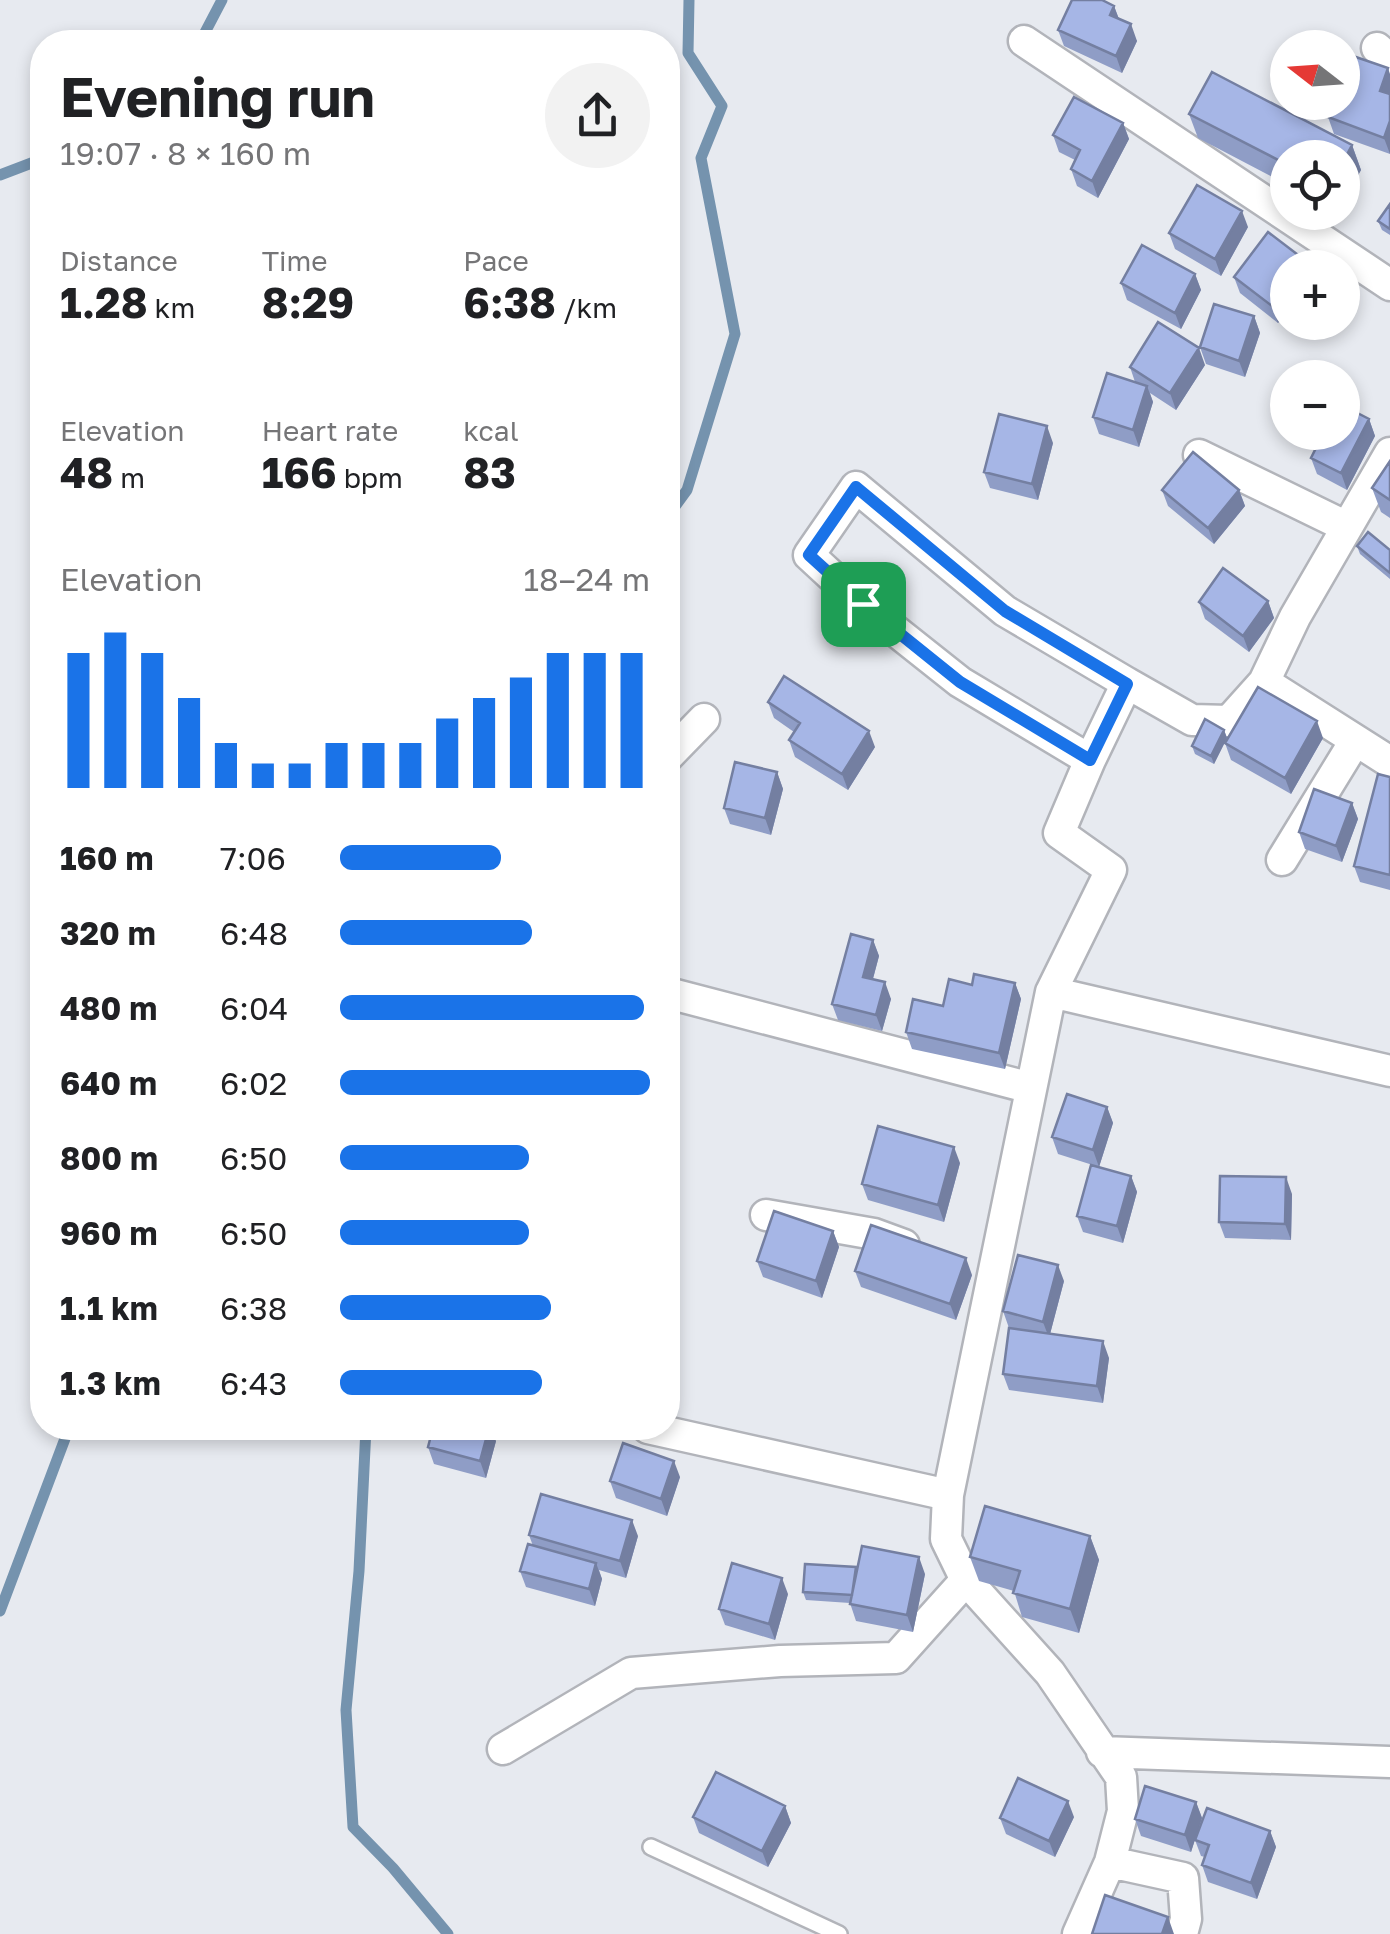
<!DOCTYPE html>
<meta charset="utf-8">
<style>
body{margin:0;font-family:"Golos Text",sans-serif;background:#f2f2f2;color:#202124;height:100vh;display:flex;flex-direction:column;font-size:38px;white-space:nowrap}
*{box-sizing:border-box;margin:0}
p{font-size:32px;color:#757577}
.icon{flex:none;width:55px;height:55px;fill:none;stroke:currentColor;stroke-width:2;stroke-linecap:round;stroke-linejoin:round}
.map{position:relative;flex:1;overflow:hidden}
.details{position:absolute;left:30px;top:30px;width:650px;height:1410px;display:flex;flex-direction:column;background:#fff;border-radius:40px;box-shadow:0 5px 15px #0003}
.details>*{flex:none}
.needle{width:65px;rotate:287deg}
.controls{position:absolute;left:1270px;top:30px;display:grid;gap:20px}
.controls a{display:grid;place-items:center;width:90px;height:90px;border-radius:50%;background:#fff;box-shadow:0 5px 15px #0003;font-size:50px}
.pin{position:absolute;display:grid;place-items:center;width:85px;height:85px;color:#fff;margin:-42px;border-radius:20px;box-shadow:0 5px 15px #0006}
.round{display:grid;place-items:center;flex:none;width:105px;height:105px;border-radius:52px;background:#f2f2f2}
.summary{display:flex;align-items:center;justify-content:space-between;height:170px;padding:0 30px}
h1{font-size:55px;font-weight:700;line-height:75px}
.figures{display:grid;grid-template-columns:repeat(3,1fr);gap:15px;height:170px;padding:10px 30px}
.figures div{display:grid;align-content:center}
.figures b{font-size:42px;font-weight:700}
.figures small{font-size:28px;font-weight:400}
.figures p{font-size:28px}
.chart{height:280px;padding:20px 30px}
.chart p{display:flex;justify-content:space-between}
.chart svg{width:100%;height:180px;margin-top:10px;stroke:#1a73e8;stroke-width:6}
ul{padding:0 30px;list-style:none;font-size:32px}
li{display:grid;grid-template-columns:160px 120px 1fr;align-items:center;height:75px}
li i{height:25px;border-radius:12px;background:#1a73e8}
.map>svg:first-child{display:block}
.lines{fill:none;stroke-linecap:round;stroke-linejoin:round}
.stream{stroke:#7593ae;stroke-width:11}
.lane-casing{stroke:#b2b4ba;stroke-width:20}
.street-casing{stroke:#b2b4ba;stroke-width:35}
.lane{stroke:#fff;stroke-width:15}
.street{stroke:#fff;stroke-width:30}
.wall{fill:#8f9dc6}
.shaded-wall{fill:#747fa1}
.building{fill:#a6b6e6;stroke:#747fa1;stroke-width:2.5}
.route-casing{stroke:#fff;stroke-width:20}
.route{stroke:#1a73e8;stroke-width:12}
</style>
<div class="map">
<svg width="1390" height="1934" viewBox="0 0 1390 1934">
<rect width="100%" height="100%" fill="#e7eaf0"/>
<g class="lines">
<path class="stream" d="M 200,42 L 222,0
M 0,175 L 42,159
M 668,516 L 687,490 L 735,334 L 701,158 L 722,106 L 688,53 L 689,0
M 366,1428 L 359,1571 L 346,1710 L 353,1827 L 393,1868 L 448,1934
M 0,1611 L 69,1428"/>
<g class="lane-casing">
<path id="lane" d="M 651,1847 L 839,1934"/>
</g>
<g class="street-casing">
<path id="street" d="M 1024,41 L 1390,285
M 1377,48 L 1390,60
M 1390,453 L 1295,617 L 1264,682 L 1390,762
M 1199,455 L 1347,527
M 1127,683 L 1005,611 L 856,487 L 809,555 L 863,605 L 960,682 L 1090,760 L 1127,683 L 1192,720 L 1229,721 L 1264,682
M 668,756 L 704,719
M 1282,860 L 1355,741
M 1051,992 L 1390,1071
M 668,993 L 1031,1088
M 766,1215 L 874,1234 L 904,1245
M 648,1428 L 948,1495
M 503,1749 L 631,1673 L 780,1661 L 896,1658 L 966,1580
M 1102,1752 L 1390,1762
M 1110,1862 L 1183,1878 L 1186,1919 L 1182,1934
M 1078,1934 L 1110,1862 L 1123,1811 L 1121,1777 L 1050,1673 L 966,1580 L 946,1539 L 948,1495 L 1051,992 L 1111,870 L 1059,833 L 1090,760"/>
</g>
<use href="#lane" class="lane"/>
<use href="#street" class="street"/>
</g>
<path class="wall" d="M 1114,6 L 1119,19 L 1137,41 L 1122,73 L 1064,46 L 1058,30 Z
M 1390,74 L 1390,154 L 1334,134 L 1328,117 Z
M 1189,114 L 1352,145 L 1361,170 L 1342,204 L 1342,158 L 1288,158 L 1288,185 L 1198,138 Z
M 1123,123 L 1129,139 L 1098,198 L 1077,186 L 1071,169 L 1075,160 L 1059,152 L 1053,135 Z
M 1390,204 L 1390,235 L 1382,230 L 1378,221 Z
M 1248,227 L 1221,276 L 1175,249 L 1169,233 Z
M 1306,261 L 1309,268 L 1288,268 L 1288,310 L 1278,323 L 1240,293 L 1234,277 Z
M 1195,274 L 1201,290 L 1181,329 L 1127,300 L 1121,283 Z
M 1254,316 L 1260,333 L 1245,377 L 1206,364 L 1200,347 Z
M 1205,365 L 1176,410 L 1150,393 L 1153,402 L 1139,447 L 1099,434 L 1093,417 L 1135,382 L 1130,367 Z
M 1369,419 L 1375,436 L 1347,490 L 1317,474 L 1311,458 Z
M 1053,443 L 1038,500 L 990,488 L 984,472 Z
M 1390,461 L 1390,518 L 1381,512 L 1372,488 Z
M 1162,490 L 1239,490 L 1245,506 L 1214,544 L 1168,506 Z
M 1357,546 L 1390,550 L 1390,579 L 1360,554 Z
M 1268,601 L 1274,618 L 1249,652 L 1205,619 L 1199,602 Z
M 768,702 L 875,747 L 848,790 L 795,757 L 789,740 L 794,732 L 774,718 Z
M 1224,730 L 1227,738 L 1214,764 L 1195,754 L 1192,746 Z
M 1323,738 L 1291,794 L 1231,760 L 1225,743 Z
M 777,772 L 783,789 L 771,835 L 730,824 L 724,808 Z
M 1390,777 L 1390,890 L 1360,882 L 1354,866 Z
M 1352,803 L 1358,819 L 1342,862 L 1305,849 L 1299,832 Z
M 873,940 L 879,956 L 873,979 L 891,999 L 882,1031 L 838,1020 L 832,1004 Z
M 1015,983 L 1021,999 L 1005,1069 L 912,1049 L 906,1032 L 972,985 Z
M 1107,1107 L 1113,1123 L 1099,1167 L 1058,1154 L 1052,1137 Z
M 960,1163 L 944,1222 L 868,1200 L 862,1184 Z
M 1131,1176 L 1137,1192 L 1123,1243 L 1083,1232 L 1077,1216 Z
M 1292,1194 L 1291,1240 L 1225,1238 L 1219,1222 Z
M 833,1231 L 839,1247 L 822,1298 L 763,1277 L 757,1261 Z
M 855,1271 L 972,1275 L 956,1320 L 861,1287 Z
M 1064,1281 L 1050,1334 L 1109,1358 L 1103,1403 L 1009,1390 L 1003,1374 L 1013,1329 L 1009,1328 L 1003,1311 Z
M 496,1441 L 486,1478 L 434,1464 L 428,1447 Z
M 680,1477 L 667,1516 L 616,1498 L 610,1481 Z
M 529,1535 L 638,1536 L 626,1578 L 599,1570 L 602,1579 L 595,1606 L 526,1587 L 520,1571 L 533,1546 Z
M 1090,1536 L 1099,1560 L 1079,1633 L 1022,1617 L 1014,1591 L 979,1581 L 970,1557 Z
M 856,1567 L 857,1571 L 925,1574 L 913,1632 L 856,1621 L 850,1603 L 806,1600 L 803,1592 Z
M 788,1594 L 775,1640 L 725,1625 L 719,1609 Z
M 1196,1802 L 1202,1818 L 1191,1852 L 1141,1836 L 1135,1819 Z
M 785,1806 L 791,1823 L 768,1867 L 699,1833 L 693,1817 Z
M 1074,1817 L 1055,1857 L 1006,1834 L 1000,1818 Z
M 1270,1831 L 1276,1847 L 1257,1899 L 1208,1882 L 1202,1865 L 1205,1857 L 1201,1856 L 1195,1840 Z"/>
<path class="shaded-wall" d="M 1114,6 L 1120,22 L 1110,15 Z
M 1131,24 L 1137,41 L 1122,73 L 1116,56 Z
M 1388,68 L 1390,74 L 1390,95 L 1380,91 Z
M 1390,121 L 1390,154 L 1384,138 Z
M 1123,123 L 1129,139 L 1098,198 L 1092,181 Z
M 1352,145 L 1361,170 L 1342,204 L 1342,164 Z
M 1242,211 L 1248,227 L 1221,276 L 1215,259 Z
M 1195,274 L 1201,290 L 1181,329 L 1175,313 Z
M 1288,286 L 1288,310 L 1278,323 L 1272,306 Z
M 1254,316 L 1260,333 L 1245,377 L 1239,361 Z
M 1199,348 L 1205,365 L 1176,410 L 1170,393 Z
M 1147,386 L 1153,402 L 1139,447 L 1133,430 Z
M 1369,419 L 1375,436 L 1347,490 L 1341,473 Z
M 1047,426 L 1053,443 L 1038,500 L 1032,484 Z
M 1239,490 L 1245,506 L 1214,544 L 1208,528 Z
M 1268,601 L 1274,618 L 1249,652 L 1243,636 Z
M 1317,721 L 1323,738 L 1291,794 L 1285,778 Z
M 1224,730 L 1227,738 L 1214,764 L 1211,756 Z
M 869,731 L 875,747 L 848,790 L 842,774 Z
M 777,772 L 783,789 L 771,835 L 765,818 Z
M 1352,803 L 1358,819 L 1342,862 L 1336,846 Z
M 873,940 L 879,956 L 869,993 L 863,977 Z
M 885,982 L 891,999 L 882,1031 L 876,1015 Z
M 1015,983 L 1021,999 L 1005,1069 L 999,1053 Z
M 1107,1107 L 1113,1123 L 1099,1167 L 1093,1150 Z
M 954,1147 L 960,1163 L 944,1222 L 938,1205 Z
M 1131,1176 L 1137,1192 L 1123,1243 L 1117,1226 Z
M 1286,1177 L 1292,1194 L 1291,1240 L 1285,1224 Z
M 833,1231 L 839,1247 L 822,1298 L 816,1281 Z
M 966,1258 L 972,1275 L 956,1320 L 950,1304 Z
M 1058,1265 L 1064,1281 L 1049,1338 L 1043,1322 Z
M 1103,1341 L 1109,1358 L 1103,1403 L 1097,1386 Z
M 489,1428 L 491,1428 L 496,1441 L 486,1478 L 480,1461 Z
M 674,1461 L 680,1477 L 667,1516 L 661,1499 Z
M 632,1520 L 638,1536 L 626,1578 L 620,1561 Z
M 1090,1536 L 1099,1560 L 1079,1633 L 1070,1609 Z
M 919,1557 L 925,1574 L 913,1632 L 907,1615 Z
M 596,1563 L 602,1579 L 595,1606 L 589,1589 Z
M 782,1578 L 788,1594 L 775,1640 L 769,1624 Z
M 1068,1801 L 1074,1817 L 1055,1857 L 1049,1841 Z
M 1196,1802 L 1202,1818 L 1191,1852 L 1185,1835 Z
M 785,1806 L 791,1823 L 768,1867 L 762,1851 Z
M 1270,1831 L 1276,1847 L 1257,1899 L 1251,1883 Z
M 1168,1917 L 1174,1934 L 1162,1934 Z"/>
<path class="building" d="M 1072,0 L 1102,0 L 1114,6 L 1110,15 L 1131,24 L 1116,56 L 1058,30 Z
M 1350,55 L 1388,68 L 1380,91 L 1390,94 L 1390,121 L 1384,138 L 1328,117 L 1333,102 L 1342,102 L 1342,77 Z
M 1212,72 L 1352,145 L 1342,164 L 1342,158 L 1288,158 L 1288,165 L 1189,114 Z
M 1074,97 L 1123,123 L 1092,181 L 1071,169 L 1080,150 L 1053,135 Z
M 1197,185 L 1242,211 L 1215,259 L 1169,233 Z
M 1390,204 L 1390,229 L 1378,221 Z
M 1268,232 L 1306,261 L 1301,268 L 1288,268 L 1288,286 L 1272,306 L 1234,277 Z
M 1142,245 L 1195,274 L 1175,313 L 1121,283 Z
M 1214,304 L 1254,316 L 1239,361 L 1200,347 Z
M 1158,322 L 1199,348 L 1170,393 L 1130,367 Z
M 1107,373 L 1147,386 L 1133,430 L 1093,417 Z
M 1342,405 L 1369,419 L 1341,473 L 1311,458 L 1324,432 L 1342,432 Z
M 999,414 L 1047,426 L 1032,484 L 984,472 Z
M 1193,452 L 1239,490 L 1208,528 L 1162,490 Z
M 1390,461 L 1390,500 L 1372,488 Z
M 1368,532 L 1390,550 L 1390,573 L 1357,546 Z
M 1223,568 L 1268,601 L 1243,636 L 1199,602 Z
M 784,676 L 869,731 L 842,774 L 789,740 L 800,723 L 768,702 Z
M 1258,687 L 1317,721 L 1285,778 L 1225,743 Z
M 1205,719 L 1224,730 L 1211,756 L 1192,746 Z
M 735,762 L 777,772 L 765,818 L 724,808 Z
M 1378,774 L 1390,777 L 1390,875 L 1354,866 Z
M 1314,789 L 1352,803 L 1336,846 L 1299,832 Z
M 851,934 L 873,940 L 863,977 L 885,982 L 876,1015 L 832,1004 Z
M 974,974 L 1015,983 L 999,1053 L 906,1032 L 913,999 L 943,1006 L 949,979 L 972,985 Z
M 1067,1094 L 1107,1107 L 1093,1150 L 1052,1137 Z
M 878,1126 L 954,1147 L 938,1205 L 862,1184 Z
M 1091,1165 L 1131,1176 L 1117,1226 L 1077,1216 Z
M 1220,1176 L 1286,1177 L 1285,1224 L 1219,1222 Z
M 774,1211 L 833,1231 L 816,1281 L 757,1261 Z
M 871,1225 L 966,1258 L 950,1304 L 855,1271 Z
M 1018,1255 L 1058,1265 L 1043,1322 L 1003,1311 Z
M 1009,1328 L 1103,1341 L 1097,1386 L 1003,1374 Z
M 433,1428 L 489,1428 L 480,1461 L 428,1447 Z
M 623,1443 L 674,1461 L 661,1499 L 610,1481 Z
M 541,1494 L 632,1520 L 620,1561 L 529,1535 Z
M 985,1506 L 1090,1536 L 1070,1609 L 1013,1593 L 1020,1571 L 970,1557 Z
M 528,1544 L 596,1563 L 589,1589 L 520,1571 Z
M 862,1546 L 919,1557 L 907,1615 L 850,1604 Z
M 732,1563 L 782,1578 L 769,1624 L 719,1609 Z
M 805,1564 L 856,1567 L 852,1595 L 803,1592 Z
M 716,1772 L 785,1806 L 762,1851 L 693,1817 Z
M 1018,1778 L 1068,1801 L 1049,1841 L 1000,1818 Z
M 1145,1786 L 1196,1802 L 1185,1835 L 1135,1819 Z
M 1207,1808 L 1270,1831 L 1251,1883 L 1202,1865 L 1209,1845 L 1195,1840 Z
M 1105,1895 L 1168,1917 L 1162,1934 L 1092,1934 Z"/>
<g class="lines">
<g class="route-casing">
<path id="route" d="M 856,487 L 1005,611 L 1127,684 L 1090,760 L 960,682 L 863,604 L 809,555 Z"/>
</g>
<use href="#route" class="route"/>
</g>
</svg>
<div class="controls">
<a><svg class="needle" viewBox="-14 -14 28 28"><path d="M0-13l5 13h-10z" fill="#e53935"/><path d="M0 13l5-13h-10z" fill="#757577"/></svg></a>
<a><svg class="icon" aria-label="locate" viewBox="0 0 24 24"><circle cx="12" cy="12" r="6"/><path d="M12 2v4M12 18v4M2 12h4M18 12h4"/></svg></a>
<a>+</a>
<a>−</a>
</div>
<div class="pin" style="left:863px;top:604px;background:#1e9e55"><svg class="icon" aria-label="arrive" viewBox="0 0 24 24"><path d="M6 21V4h12l-3 4 3 4H6"/></svg></div>
<section class="details">
<div class="summary"><div><h1>Evening run</h1><p>19:07 · 8 × 160 m</p></div><a class="round"><svg class="icon" aria-label="share" viewBox="0 0 24 24"><path d="M12 15V3M7 8l5-5 5 5M5 13v7h14v-7"/></svg></a></div>
<div class="figures">
<div><p>Distance</p><b>1.28<small> km</small></b></div>
<div><p>Time</p><b>8:29</b></div>
<div><p>Pace</p><b>6:38<small> /km</small></b></div>
</div>
<div class="figures">
<div><p>Elevation</p><b>48<small> m</small></b></div>
<div><p>Heart rate</p><b>166<small> bpm</small></b></div>
<div><p>kcal</p><b>83</b></div>
</div>
<div class="chart"><p><span>Elevation</span>18–24 m</p>
<svg viewBox="0 0 160 44" preserveAspectRatio="none"><path d="M5 44V11M15 44V6M25 44V11M35 44V22M45 44V33M55 44V38M65 44V38M75 44V33M85 44V33M95 44V33M105 44V27M115 44V22M125 44V17M135 44V11M145 44V11M155 44V11"/></svg>
</div>
<ul>
<li><b>160 m</b>7:06<i style="width:52%"></i></li>
<li><b>320 m</b>6:48<i style="width:62%"></i></li>
<li><b>480 m</b>6:04<i style="width:98%"></i></li>
<li><b>640 m</b>6:02<i style="width:100%"></i></li>
<li><b>800 m</b>6:50<i style="width:61%"></i></li>
<li><b>960 m</b>6:50<i style="width:61%"></i></li>
<li><b>1.1 km</b>6:38<i style="width:68%"></i></li>
<li><b>1.3 km</b>6:43<i style="width:65%"></i></li>
</ul>
</section>
</div>
